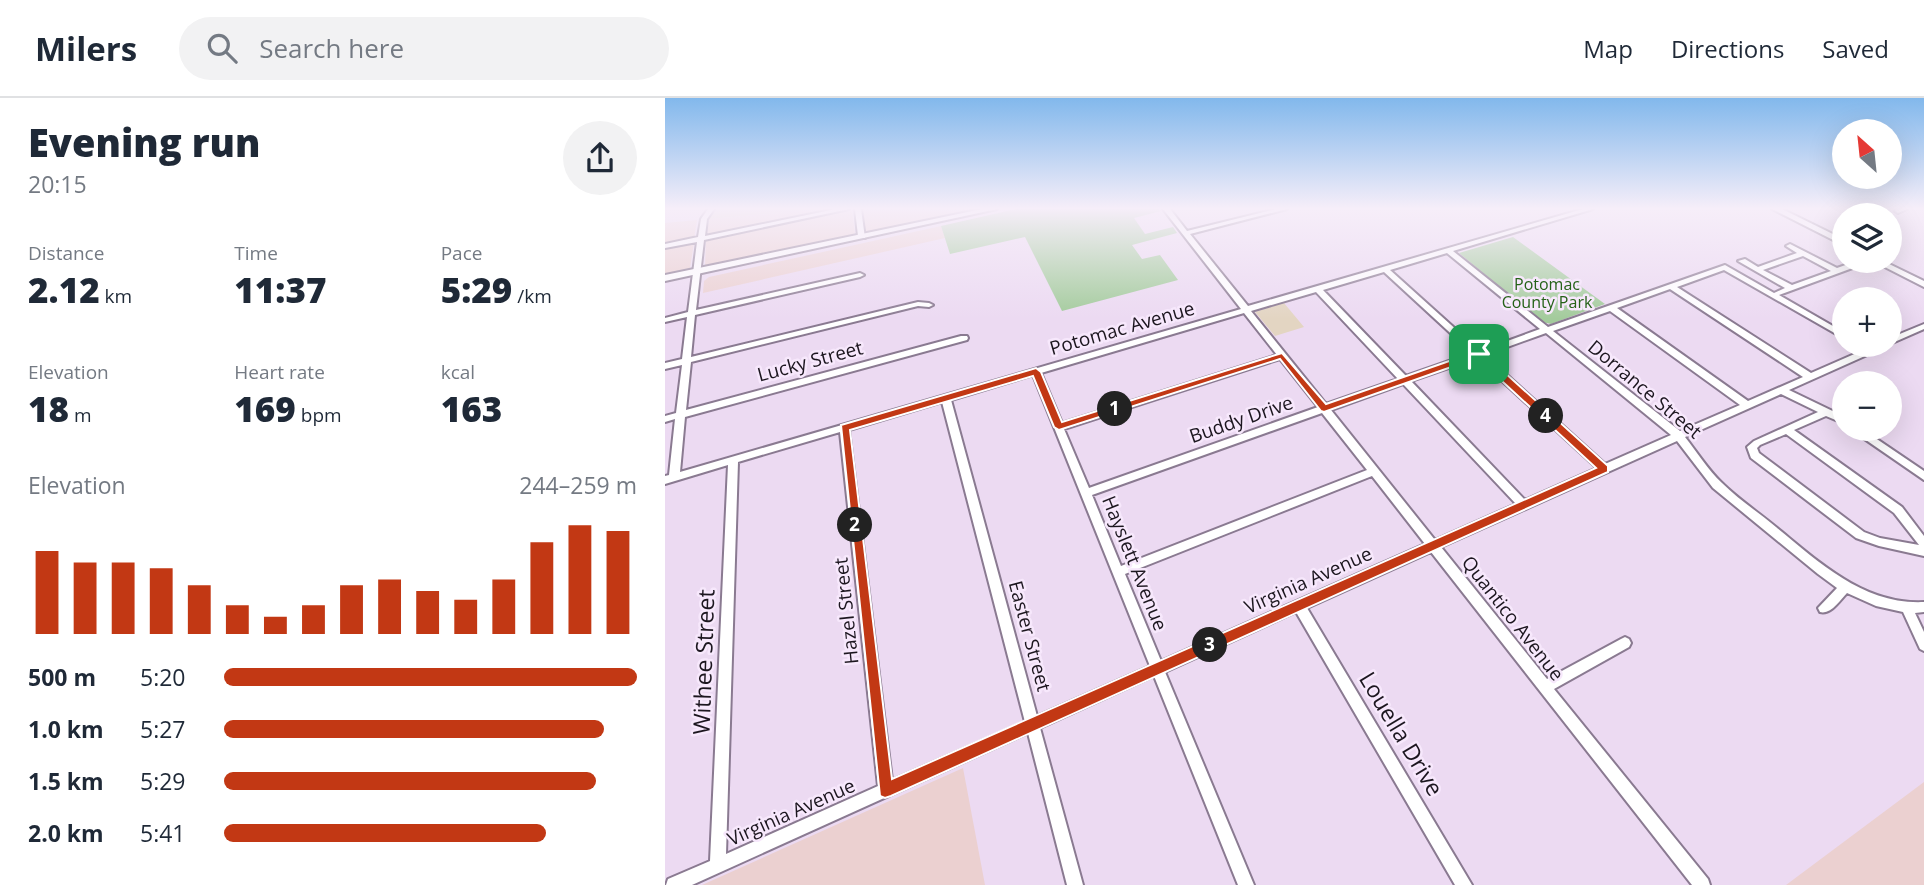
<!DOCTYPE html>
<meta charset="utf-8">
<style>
body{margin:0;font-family:"Open Sans",sans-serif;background:#f2f2f3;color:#1f2937;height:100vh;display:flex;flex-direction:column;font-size:26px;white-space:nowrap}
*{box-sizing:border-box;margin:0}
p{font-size:23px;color:#747a83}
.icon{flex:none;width:38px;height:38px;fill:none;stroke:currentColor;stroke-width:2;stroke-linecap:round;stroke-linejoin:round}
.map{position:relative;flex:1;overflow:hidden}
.drawer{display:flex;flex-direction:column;background:#fff;width:665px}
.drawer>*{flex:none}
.needle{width:46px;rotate:333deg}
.fabs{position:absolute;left:1167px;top:21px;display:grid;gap:14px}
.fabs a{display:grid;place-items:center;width:70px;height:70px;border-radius:50%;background:#fff;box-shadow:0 7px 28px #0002;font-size:35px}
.pin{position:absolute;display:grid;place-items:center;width:60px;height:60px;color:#fff;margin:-30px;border-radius:14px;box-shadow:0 4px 10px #0006}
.km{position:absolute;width:35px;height:35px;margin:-18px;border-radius:50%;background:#222;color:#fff;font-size:19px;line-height:35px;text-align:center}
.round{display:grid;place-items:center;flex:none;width:74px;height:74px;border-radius:37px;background:#f2f2f3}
.overview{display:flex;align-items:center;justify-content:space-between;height:119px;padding:0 28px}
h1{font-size:38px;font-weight:800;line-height:52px}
.stats{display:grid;grid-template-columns:repeat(3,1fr);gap:10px;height:119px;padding:7px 28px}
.stats div{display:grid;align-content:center}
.stats b{font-size:35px;font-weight:800}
.stats small{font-size:19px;font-weight:400}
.stats p{font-size:19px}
.chart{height:196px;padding:14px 28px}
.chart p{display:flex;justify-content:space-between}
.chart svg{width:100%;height:126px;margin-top:7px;stroke:#c23814;stroke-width:6}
ul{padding:0 28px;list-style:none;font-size:23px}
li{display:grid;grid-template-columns:112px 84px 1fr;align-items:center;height:52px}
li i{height:18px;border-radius:9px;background:#c23814}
header{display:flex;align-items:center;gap:42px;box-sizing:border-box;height:98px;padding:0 35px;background:#fff;border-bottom:2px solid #e0e1e3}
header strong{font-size:33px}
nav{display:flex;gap:38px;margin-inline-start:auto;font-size:24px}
.search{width:490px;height:63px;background:#f2f2f3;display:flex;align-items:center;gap:18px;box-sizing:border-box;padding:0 24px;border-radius:38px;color:#747a83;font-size:26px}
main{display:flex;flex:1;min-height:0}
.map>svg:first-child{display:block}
.commercial{fill:#e3d5c2}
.industrial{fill:#ebd0d0}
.green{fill:#a3cb9c}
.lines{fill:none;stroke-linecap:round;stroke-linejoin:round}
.minor-casing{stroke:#8a7a91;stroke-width:4}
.major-casing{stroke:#8a7a91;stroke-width:4}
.minor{fill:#fff;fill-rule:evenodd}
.major{fill:#fff;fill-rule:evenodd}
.route{fill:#c23814;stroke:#fff;stroke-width:2;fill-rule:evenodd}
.labels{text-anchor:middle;stroke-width:5;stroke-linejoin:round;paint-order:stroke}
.far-park-label{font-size:16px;fill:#266218;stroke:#f7e8fc}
.street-label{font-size:19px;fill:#1c161f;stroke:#f7e8fc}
.near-street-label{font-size:23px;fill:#1c161f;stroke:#f7e8fc}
</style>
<header>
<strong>Milers</strong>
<div class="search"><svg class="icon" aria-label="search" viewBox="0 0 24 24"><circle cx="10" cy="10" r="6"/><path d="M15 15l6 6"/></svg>Search here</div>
<nav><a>Map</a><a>Directions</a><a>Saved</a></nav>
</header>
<main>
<section class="drawer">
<div class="overview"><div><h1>Evening run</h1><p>20:15</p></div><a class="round"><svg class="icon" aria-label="share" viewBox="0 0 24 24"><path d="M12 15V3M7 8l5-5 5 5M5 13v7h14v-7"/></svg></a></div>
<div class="stats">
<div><p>Distance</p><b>2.12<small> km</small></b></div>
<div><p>Time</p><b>11:37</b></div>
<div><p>Pace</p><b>5:29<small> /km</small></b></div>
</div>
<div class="stats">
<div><p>Elevation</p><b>18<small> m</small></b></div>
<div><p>Heart rate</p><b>169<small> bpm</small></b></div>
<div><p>kcal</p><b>163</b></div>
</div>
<div class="chart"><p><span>Elevation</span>244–259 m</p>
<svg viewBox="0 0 160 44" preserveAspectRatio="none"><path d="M5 44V15M15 44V19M25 44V19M35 44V21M45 44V27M55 44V34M65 44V38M75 44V34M85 44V27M95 44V25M105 44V29M115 44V32M125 44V25M135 44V12M145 44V6M155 44V8"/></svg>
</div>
<ul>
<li><b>500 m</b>5:20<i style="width:100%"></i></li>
<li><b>1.0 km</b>5:27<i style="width:92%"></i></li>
<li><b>1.5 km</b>5:29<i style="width:90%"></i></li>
<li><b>2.0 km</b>5:41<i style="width:78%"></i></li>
</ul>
</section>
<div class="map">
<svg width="1259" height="787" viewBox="0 0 1259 787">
<rect width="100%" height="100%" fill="#ecdaf2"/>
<path class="commercial" d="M 51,111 L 159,111 L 44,121 Z
M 619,205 L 639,229 L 610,238 L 590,214 Z"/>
<path class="industrial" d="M 159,111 L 172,111 L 42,138 L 44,121 Z
M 196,111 L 310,111 L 205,134 L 201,133 Z
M 187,112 L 190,135 L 186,138 L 40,168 L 41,142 Z
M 32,122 L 29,141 L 0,147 L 0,125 Z
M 276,128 L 280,140 L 38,195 L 39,183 L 44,179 Z
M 29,145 L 25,170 L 0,178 L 0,151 Z
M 298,670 L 320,787 L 37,787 Z
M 1259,684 L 1259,787 L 1121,787 Z"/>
<path class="green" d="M 351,111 L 494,111 L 496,113 L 469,120 L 480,136 L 508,129 L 512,135 L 467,147 L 477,161 L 495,157 L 513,182 L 397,213 L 360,139 L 285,156 L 276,128 Z
M 848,139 L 940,206 L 886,226 L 877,224 L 794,155 Z"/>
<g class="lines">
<g class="minor-casing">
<path id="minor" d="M 43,111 L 49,111 L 42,121 L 40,138 L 171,111 L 184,111 L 39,142 L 31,212 L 195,175 L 199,177 L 195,179 L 30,217 L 26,259 L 253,204 L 264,205 L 268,207 L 264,209 L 253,208 L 26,264 L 21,312 L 296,238 L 302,238 L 303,240 L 302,242 L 20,319 L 15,374 L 576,211 L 498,111 L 505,111 L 522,133 L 611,111 L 622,111 L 525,136 L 583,208 L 918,111 L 928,111 L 788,153 L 883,229 L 1060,167 L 1109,195 L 1120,190 L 1073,163 L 1080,161 L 1093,169 L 1132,155 L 1121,148 L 1125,146 L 1172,170 L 1192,163 L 1202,163 L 1201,165 L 1114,197 L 1180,235 L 1180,241 L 1059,172 L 1012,189 L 1146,275 L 1210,247 L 1221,247 L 1220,249 L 1124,292 L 1180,319 L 1180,326 L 1161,318 L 1129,332 L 1237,409 L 1259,438 L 1259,458 L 1214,448 L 1191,440 L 1086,360 L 1082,349 L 1089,343 L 1153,314 L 1116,296 L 1020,339 C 1032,354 1043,372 1057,385 C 1073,401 1093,414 1111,429 C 1154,464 1199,507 1259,504 L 1259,514 L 1250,515 L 1259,534 L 1259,553 L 1255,551 L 1238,514 L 1211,508 L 1182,495 C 1175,502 1166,517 1155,514 L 1153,510 L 1172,490 L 1153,476 L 1048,390 L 1012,343 L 776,449 L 882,581 L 956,541 L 960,539 L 964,541 L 966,545 L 964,549 L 889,591 L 1043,781 L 1045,787 L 1027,787 L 766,454 L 642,510 L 807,787 L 790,787 L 631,514 L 500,574 L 589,787 L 573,787 L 489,578 L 375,630 L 418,787 L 402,787 L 363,635 L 27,787 L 1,787 L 3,781 L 45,763 L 63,367 L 0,386 L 0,378 L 4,377 L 10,321 L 0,324 L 0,318 L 11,315 L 17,267 L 0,271 L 0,265 L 17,261 L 22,219 L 0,224 L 0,220 L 23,214 L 32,144 L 0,150 L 0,146 L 33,139 L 36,121 ZM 782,155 L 875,231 L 815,253 L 725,172 ZM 1138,158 L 1166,173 L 1127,187 L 1098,172 ZM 719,174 L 807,255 L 741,278 L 658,192 ZM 1005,191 L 1138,279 L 1083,303 L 952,210 ZM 651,194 L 733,281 L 661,306 L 586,213 ZM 945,213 L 1075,307 L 1015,333 L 888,233 ZM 579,215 L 612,257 L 397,325 L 376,275 ZM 881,235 L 1006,337 L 940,366 L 820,257 ZM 812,260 L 932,370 L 860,402 L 746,283 ZM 615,261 L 653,309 L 424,390 L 399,331 ZM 368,277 L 485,568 L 372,618 L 286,302 ZM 738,286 L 851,406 L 770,442 L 666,312 ZM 277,304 L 360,624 L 227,682 L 184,332 ZM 657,315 L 702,372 L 456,468 L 427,397 ZM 175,334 L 213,688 L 61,756 L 73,364 ZM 1121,336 L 1229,415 L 1254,447 L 1215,440 L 1199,434 L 1094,355 L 1092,350 L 1095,347 ZM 707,378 L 760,446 L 496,563 L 460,476 Z
M 190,111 L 196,111 L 200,140 L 193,138 Z
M 1232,111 L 1242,111 L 1233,115 L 1230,113 Z
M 1259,226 L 1259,231 L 1225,246 L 1225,240 Z
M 1185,331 L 1197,331 L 1259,373 L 1259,382 Z"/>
</g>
<g class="major-casing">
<path id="major" d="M 317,111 L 332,111 L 0,183 L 0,177 Z
M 1107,111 L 1117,111 L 1180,142 L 1180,148 Z
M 1208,163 L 1218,163 L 1259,183 L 1259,189 Z"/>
</g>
<use href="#minor" class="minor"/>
<use href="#major" class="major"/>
</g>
<linearGradient id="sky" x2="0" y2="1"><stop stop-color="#82b8ec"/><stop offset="0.5" stop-color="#f6eef9"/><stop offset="1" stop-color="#f6eef9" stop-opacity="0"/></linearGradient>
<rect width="1259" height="221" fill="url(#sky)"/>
<path class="route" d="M 810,254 L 817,254 L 943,368 L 943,374 L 226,698 L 220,700 L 215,698 L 176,327 L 371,270 L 376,274 L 397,324 L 617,255 L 661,306 ZM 812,260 L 931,370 L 227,681 L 185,332 L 368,278 L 389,329 L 394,332 L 615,261 L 656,313 L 659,314 Z"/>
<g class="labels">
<g class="far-park-label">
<text x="882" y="192">Potomac<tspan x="882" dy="18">County Park</tspan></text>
</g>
<g class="street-label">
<text transform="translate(457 230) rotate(-16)" y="7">Potomac Avenue</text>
<text transform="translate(145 263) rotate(-15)" y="7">Lucky Street</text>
<text transform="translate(980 291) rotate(40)" y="7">Dorrance Street</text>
<text transform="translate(576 321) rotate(-19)" y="7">Buddy Drive</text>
<text transform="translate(470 465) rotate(68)" y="7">Hayslett Avenue</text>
<text transform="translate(643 482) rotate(-24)" y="7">Virginia Avenue</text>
<text transform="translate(181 513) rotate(-96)" y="7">Hazel Street</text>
<text transform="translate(848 520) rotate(52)" y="7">Quantico Avenue</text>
<text transform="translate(365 538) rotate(75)" y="7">Easter Street</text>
<text transform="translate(126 714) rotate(-24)" y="7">Virginia Avenue</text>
</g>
<g class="near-street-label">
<text transform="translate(39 564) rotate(-88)" y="8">Withee Street</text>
<text transform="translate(736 636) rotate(59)" y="8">Louella Drive</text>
</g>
</g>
</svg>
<div class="fabs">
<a><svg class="needle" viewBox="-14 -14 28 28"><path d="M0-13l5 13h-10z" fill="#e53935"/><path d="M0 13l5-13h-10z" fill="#747a83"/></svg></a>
<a><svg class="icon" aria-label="layers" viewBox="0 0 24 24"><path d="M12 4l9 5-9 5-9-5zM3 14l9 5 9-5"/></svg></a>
<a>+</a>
<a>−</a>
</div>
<div class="pin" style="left:814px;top:256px;background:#1e9e55"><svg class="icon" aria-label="arrive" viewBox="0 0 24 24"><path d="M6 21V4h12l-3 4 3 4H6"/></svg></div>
<b class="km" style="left:450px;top:311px">1</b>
<b class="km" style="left:190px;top:427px">2</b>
<b class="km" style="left:545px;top:547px">3</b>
<b class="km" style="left:881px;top:318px">4</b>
</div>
</main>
